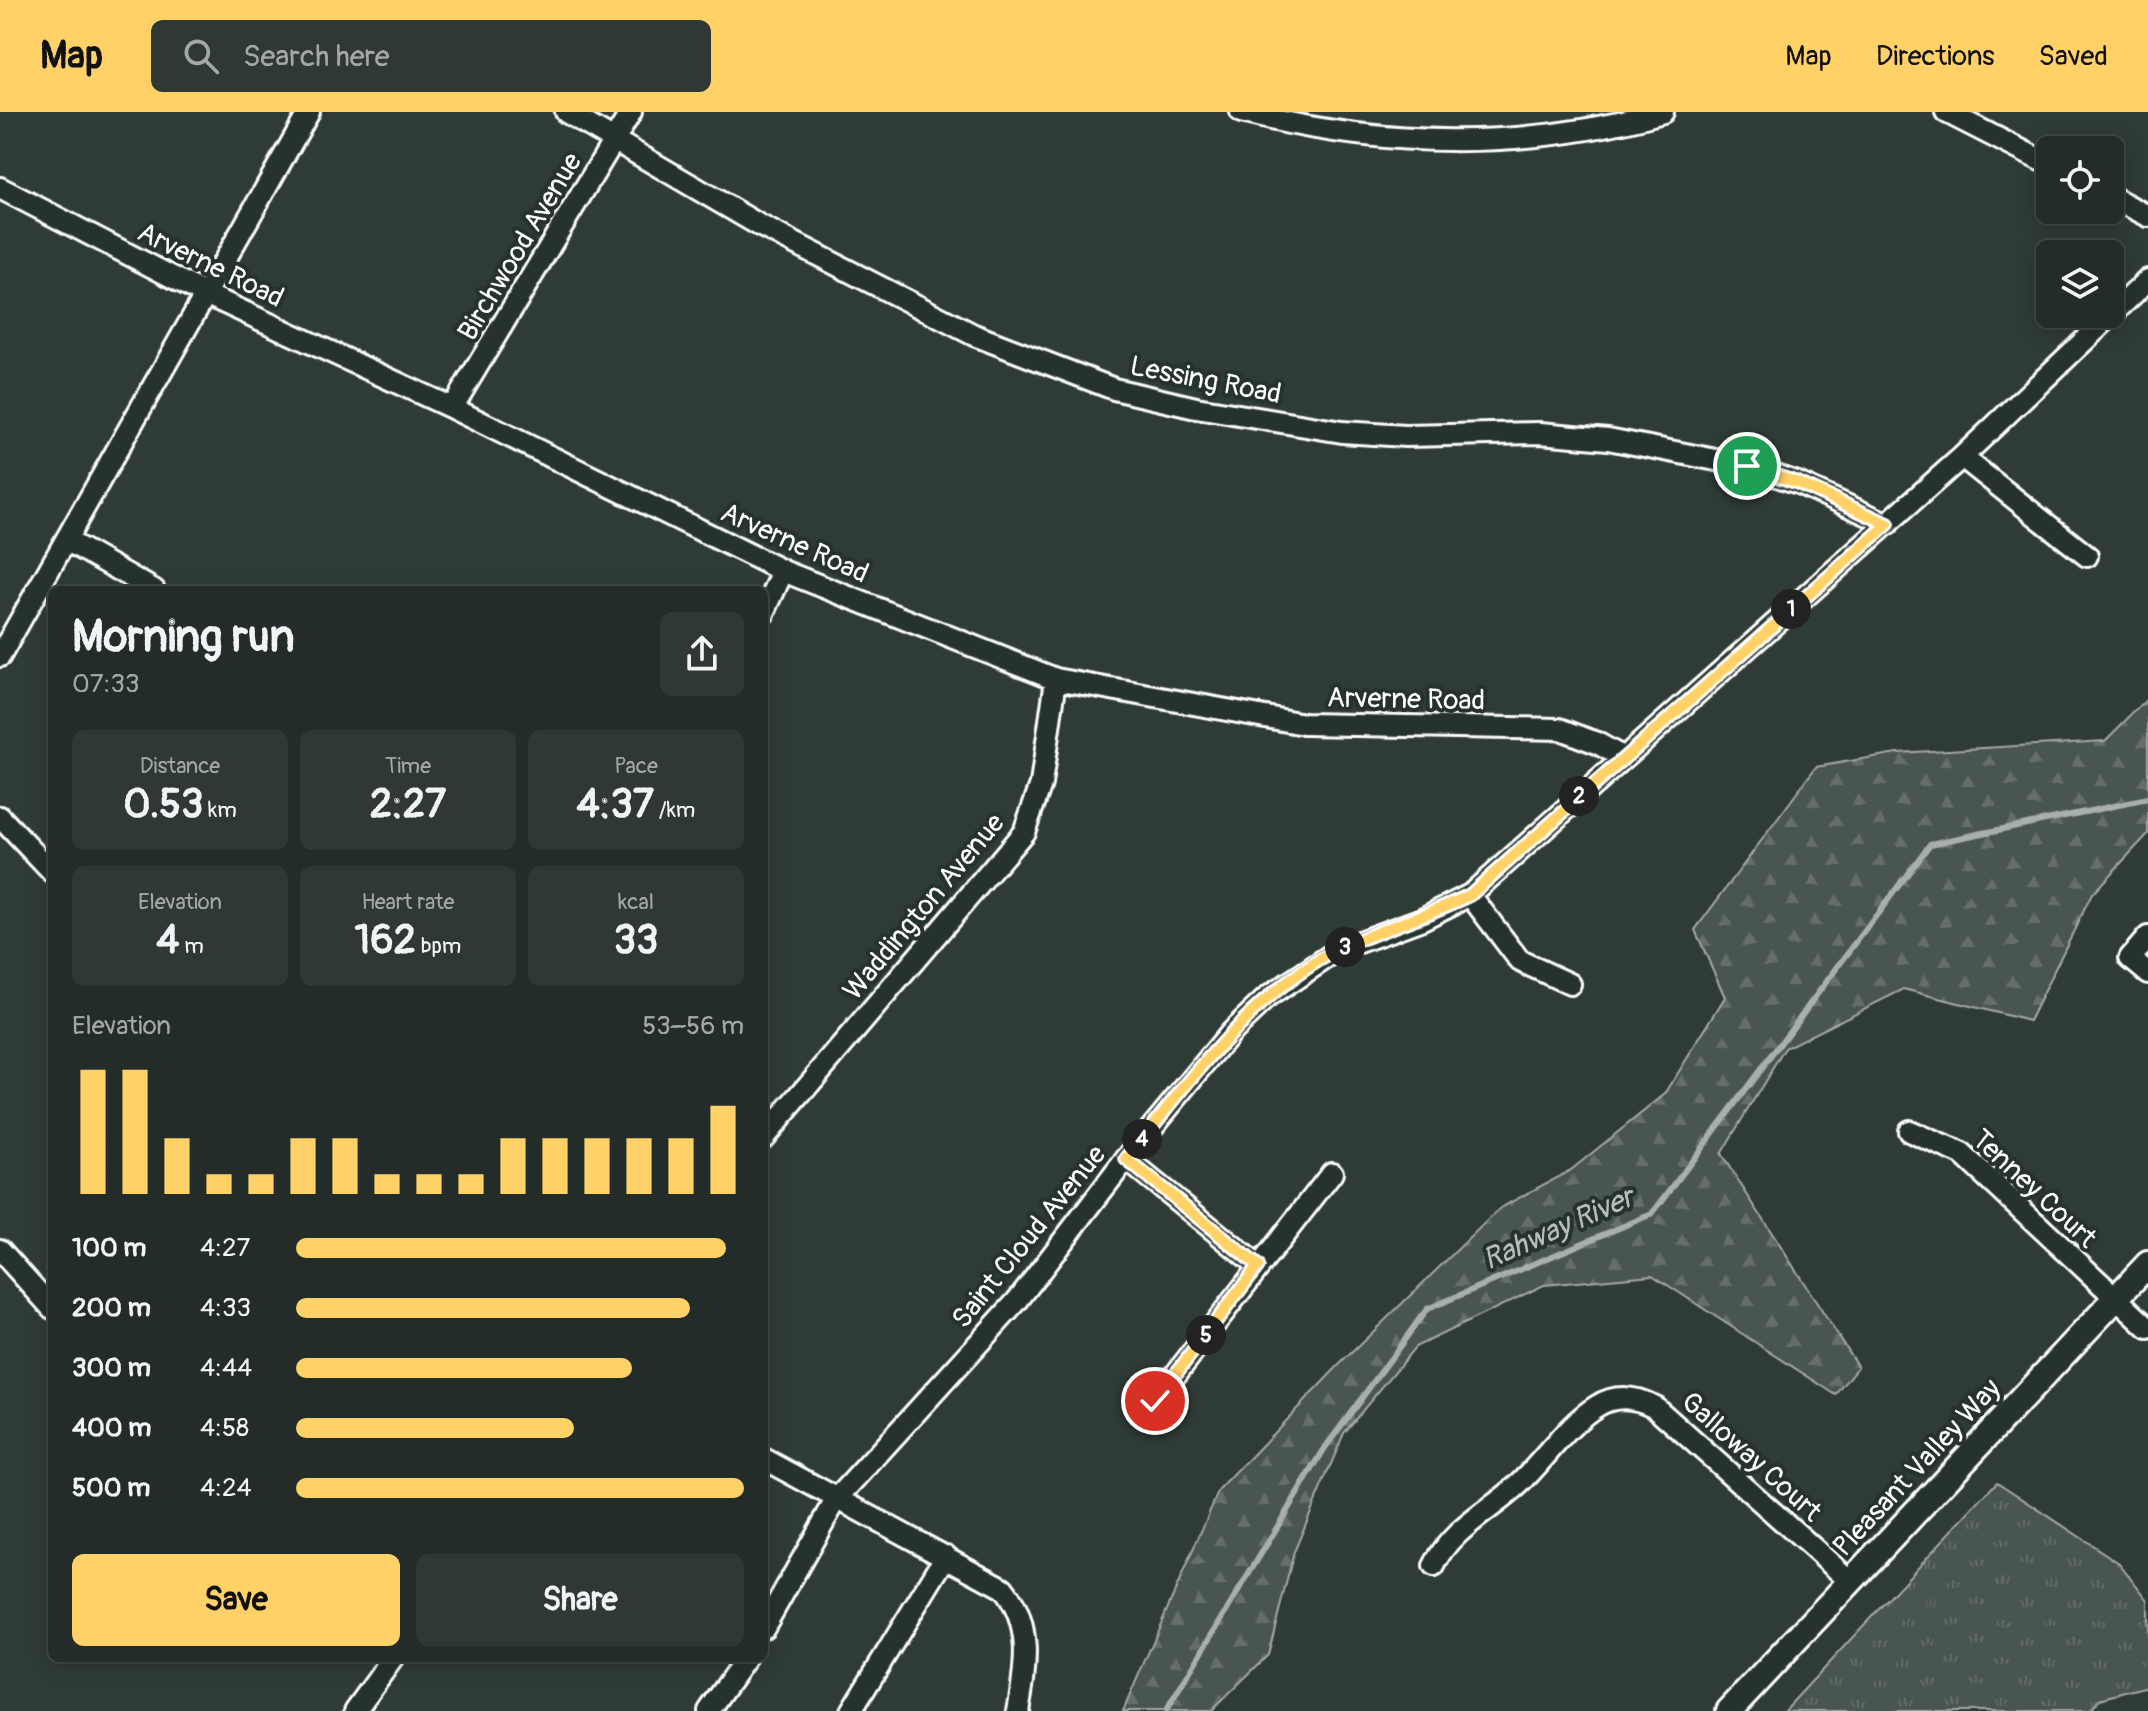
<!DOCTYPE html>
<meta charset="utf-8">
<style>
body{margin:0;font-family:Pangolin,sans-serif;background:#2f3834;color:#f1f3f6;height:100vh;display:flex;flex-direction:column;font-size:30px;white-space:nowrap}
*{box-sizing:border-box;margin:0}
p{font-size:26px;color:#a3a7a8}
.icon{flex:none;width:44px;height:44px;fill:none;stroke:currentColor;stroke-width:2;stroke-linecap:round;stroke-linejoin:round}
.map{position:relative;flex:1;overflow:hidden}
.panel{position:absolute;left:48px;top:474px;width:720px;height:1076px;display:flex;flex-direction:column;background:#232c28;border-radius:12px;box-shadow:0 4px 20px #0003,0 0 0 2px #404845}
.panel>*{flex:none}
.tools{position:absolute;left:2036px;top:24px;display:grid;gap:16px}
.tools a{display:grid;place-items:center;width:88px;height:88px;border-radius:12px;background:#232c28;box-shadow:0 4px 20px #0003,0 0 0 2px #404845;font-size:40px}
.pin{position:absolute;display:grid;place-items:center;width:68px;height:68px;color:#fff;margin:-34px;border:4px solid #fff;border-radius:50%;box-shadow:0 2px 8px #0007}
.km{position:absolute;width:40px;height:40px;margin:-20px;border-radius:50%;background:#222;color:#fff;font-size:22px;line-height:40px;text-align:center}
.round{display:grid;place-items:center;flex:none;width:84px;height:84px;border-radius:12px;background:#2f3834}
.summary{display:flex;align-items:center;justify-content:space-between;height:136px;padding:0 24px}
h1{font-size:44px;font-weight:700;line-height:60px}
.stats{display:grid;grid-template-columns:repeat(3,1fr);gap:12px;height:136px;padding:8px 24px}
.stats div{display:grid;align-content:center;border-radius:12px;background:#2f3834;text-align:center}
.stats b{font-size:40px;font-weight:700}
.stats small{font-size:22px;font-weight:400}
.stats p{font-size:22px}
.chart{height:224px;padding:16px 24px}
.chart p{display:flex;justify-content:space-between}
.chart svg{width:100%;height:144px;margin-top:8px;stroke:#ffd166;stroke-width:6}
.button{display:flex;gap:16px;margin-top:auto;padding:16px 24px}
.button a{flex:1;height:92px;border-radius:12px;background:#ffd166;color:#111;font-size:32px;font-weight:700;line-height:92px;text-align:center}
.button a+a{background:#2f3834;color:#f1f3f6}
ul{padding:0 24px;list-style:none;font-size:26px}
li{display:grid;grid-template-columns:128px 96px 1fr;align-items:center;height:60px}
li i{height:20px;border-radius:10px;background:#ffd166}
header{display:flex;align-items:center;gap:48px;box-sizing:border-box;height:112px;padding:0 40px;background:#ffd166;color:#111}
header strong{font-size:38px}
nav{display:flex;gap:44px;margin-inline-start:auto;font-size:28px}
.search{width:560px;height:72px;background:#2f3834;display:flex;align-items:center;gap:20px;box-sizing:border-box;padding:0 28px;border-radius:12px;color:#a3a7a8;font-size:30px}
.map>svg:first-child{display:block}
.grass{fill:url(#grass-tufts);stroke:#a4aaa7;stroke-width:2}
.forest{fill:url(#forest-firs);stroke:#a4aaa7;stroke-width:2}
.lines{fill:none;stroke-linecap:round;stroke-linejoin:round}
.stream{stroke:#a9afac;stroke-width:6}
.minor-casing{stroke:#fff;stroke-width:26}
.major-casing{stroke:#fff;stroke-width:30}
.minor{stroke:#26332d;stroke-width:20}
.major{stroke:#26332d;stroke-width:24}
.route-casing{stroke:#fff;stroke-width:16}
.route{stroke:#ffd166;stroke-width:10}
.labels{text-anchor:middle;stroke-width:8;stroke-linejoin:round;paint-order:stroke}
.street-label{font-size:28px;fill:#fff;stroke:#26332d}
.water-label{font-size:30px;font-style:italic;fill:#b8bcba;stroke:#26332d}
</style>
<header>
<strong>Map</strong>
<div class="search"><svg class="icon" aria-label="search" viewBox="0 0 24 24"><circle cx="10" cy="10" r="6"/><path d="M15 15l6 6"/></svg>Search here</div>
<nav><a>Map</a><a>Directions</a><a>Saved</a></nav>
</header>
<div class="map">
<svg width="2148" height="1599" viewBox="0 0 2148 1599">
<defs>
<pattern id="grass-tufts" width="24" height="20" patternUnits="userSpaceOnUse" patternTransform="scale(2)"><rect width="24" height="20" fill="#4a544f"/><path d="M3 7l-1-3M5 7V3M7 7l1-3M15 17l-1-3M17 17v-4M19 17l1-3" fill="none" stroke="#656e69"/></pattern>
<pattern id="forest-firs" width="22" height="20" patternUnits="userSpaceOnUse" patternTransform="scale(2)"><rect width="22" height="20" fill="#4a544f"/><path d="M5 1l3.5 6h-7zM16 11l3.5 6h-7z" fill="#656e69"/></pattern>
</defs>
<rect width="100%" height="100%" fill="#2f3b35"/>
<filter id="ink" filterUnits="userSpaceOnUse"><feTurbulence type="fractalNoise" baseFrequency=".0125" numOctaves="2"/><feDisplacementMap in="SourceGraphic" scale="16" xChannelSelector="R" yChannelSelector="G"/><feConvolveMatrix kernelMatrix="1 2 1 2 8 2 1 2 1" color-interpolation-filters="sRGB"/></filter>
<g filter="url(#ink)">
<path class="grass" d="M 1997,1370 L 2119,1451 L 2148,1488 L 2148,1574 L 2100,1587 L 2090,1599 L 1784,1599 Z"/>
<path class="forest" d="M 2148,586 L 2148,722 L 2092,782 L 2029,909 L 1904,877 L 1785,936 L 1721,1042 L 1858,1255 L 1836,1283 L 1652,1163 L 1544,1173 L 1415,1235 L 1344,1321 L 1294,1440 L 1268,1543 L 1211,1599 L 1123,1599 L 1219,1378 L 1340,1252 L 1500,1096 L 1571,1058 L 1665,982 L 1725,885 L 1695,818 L 1816,655 L 1897,641 L 2105,629 Z"/>
<g class="lines">
<path class="stream" d="M 1166,1599 L 1325,1336 L 1427,1197 L 1652,1102 L 1930,732 L 2148,687"/>
<g class="minor-casing">
<path id="minor" d="M 566,0 L 759,113 L 974,223 L 1114,277 L 1196,296 L 1342,320 L 1406,324 L 1540,321 L 1608,327 L 1747,354 L 1798,371 L 1888,412
M 1241,0 C 1380,36 1524,39 1663,0
M 1946,0 L 2050,53
M 0,76 L 205,182 L 452,296 L 783,459 L 1056,567 L 1304,612 L 1560,617 L 1597,631 L 1622,645
M 2110,84 L 2148,104
M 452,296 L 631,0
M 1962,345 L 2087,444
M 66,428 L 154,478
M 764,501 L 783,459
M 0,544 L 309,0
M 0,705 L 52,760
M 1470,783 L 1520,849 L 1570,872
M 2148,825 L 2130,846 L 2148,861
M 1909,1019 L 1962,1042 L 2148,1216
M 764,1025 L 1024,720 L 1041,672 L 1056,567
M 1126,1047 L 1258,1154
M 0,1138 L 52,1196
M 1155,1289 L 1332,1061
M 764,1347 L 1003,1476 C 1033,1513 1026,1555 1018,1599
M 1434,1454 C 1451,1417 1489,1400 1518,1373 C 1544,1349 1566,1313 1597,1294 C 1616,1282 1636,1285 1655,1295 L 1850,1469
M 764,1515 L 836,1388 L 1017,1189 L 1126,1047 L 1230,921 L 1268,885 L 1340,837 L 1422,807 L 1470,783 L 1962,345 L 2148,168
M 355,1599 L 393,1546
M 709,1599 L 746,1546
M 851,1599 L 946,1444"/>
</g>
<g class="major-casing">
<path id="major" d="M 1729,1599 L 2148,1152"/>
</g>
<use href="#minor" class="minor"/>
<use href="#major" class="major"/>
</g>
</g>
<g class="lines" filter="url(#ink)">
<g class="route-casing">
<path id="route" d="M 1155,1289 L 1258,1154 L 1126,1047 C 1189,971 1249,883 1339,837 C 1380,817 1427,804 1470,783 L 1888,412 L 1798,371 L 1747,354"/>
</g>
<use href="#route" class="route"/>
</g>
<g class="labels">
<g class="street-label">
<text transform="translate(519 134) rotate(-59)" y="10">Birchwood Avenue</text>
<text transform="translate(211 152) rotate(26)" y="10">Arverne Road</text>
<text transform="translate(1206 267) rotate(11)" y="10">Lessing Road</text>
<text transform="translate(795 430) rotate(24)" y="10">Arverne Road</text>
<text transform="translate(1406 586) rotate(1)" y="10">Arverne Road</text>
<text transform="translate(923 794) rotate(-50)" y="10">Waddington Avenue</text>
<text transform="translate(2035 1076) rotate(43)" y="10">Tenney Court</text>
<text transform="translate(1028 1124) rotate(-51)" y="10">Saint Cloud Avenue</text>
<text transform="translate(1752 1344) rotate(42)" y="10">Galloway Court</text>
<text transform="translate(1916 1355) rotate(-47)" y="10">Pleasant Valley Way</text>
</g>
<g class="water-label">
<text transform="translate(1558 1116) rotate(-24)" y="10">Rahway River</text>
</g>
</g>
</svg>
<div class="tools">
<a><svg class="icon" aria-label="locate" viewBox="0 0 24 24"><circle cx="12" cy="12" r="6"/><path d="M12 2v4M12 18v4M2 12h4M18 12h4"/></svg></a>
<a><svg class="icon" aria-label="layers" viewBox="0 0 24 24"><path d="M12 4l9 5-9 5-9-5zM3 14l9 5 9-5"/></svg></a>
</div>
<div class="pin" style="left:1747px;top:354px;background:#1e9e55"><svg class="icon" aria-label="arrive" viewBox="0 0 24 24"><path d="M6 21V4h12l-3 4 3 4H6"/></svg></div>
<div class="pin" style="left:1155px;top:1289px;background:#d93025"><svg class="icon" aria-label="check" viewBox="0 0 24 24"><path d="M5 12l5 5 9-10"/></svg></div>
<b class="km" style="left:1791px;top:497px">1</b>
<b class="km" style="left:1579px;top:684px">2</b>
<b class="km" style="left:1345px;top:835px">3</b>
<b class="km" style="left:1142px;top:1027px">4</b>
<b class="km" style="left:1206px;top:1223px">5</b>
<section class="panel">
<div class="summary"><div><h1>Morning run</h1><p>07:33</p></div><a class="round"><svg class="icon" aria-label="share" viewBox="0 0 24 24"><path d="M12 15V3M7 8l5-5 5 5M5 13v7h14v-7"/></svg></a></div>
<div class="stats">
<div><p>Distance</p><b>0.53<small> km</small></b></div>
<div><p>Time</p><b>2:27</b></div>
<div><p>Pace</p><b>4:37<small> /km</small></b></div>
</div>
<div class="stats">
<div><p>Elevation</p><b>4<small> m</small></b></div>
<div><p>Heart rate</p><b>162<small> bpm</small></b></div>
<div><p>kcal</p><b>33</b></div>
</div>
<div class="chart"><p><span>Elevation</span>53–56 m</p>
<svg viewBox="0 0 160 44" preserveAspectRatio="none"><path d="M5 44V6M15 44V6M25 44V27M35 44V38M45 44V38M55 44V27M65 44V27M75 44V38M85 44V38M95 44V38M105 44V27M115 44V27M125 44V27M135 44V27M145 44V27M155 44V17"/></svg>
</div>
<ul>
<li><b>100 m</b>4:27<i style="width:96%"></i></li>
<li><b>200 m</b>4:33<i style="width:88%"></i></li>
<li><b>300 m</b>4:44<i style="width:75%"></i></li>
<li><b>400 m</b>4:58<i style="width:62%"></i></li>
<li><b>500 m</b>4:24<i style="width:100%"></i></li>
</ul>
<div class="button"><a>Save</a><a>Share</a></div>
</section>
</div>
